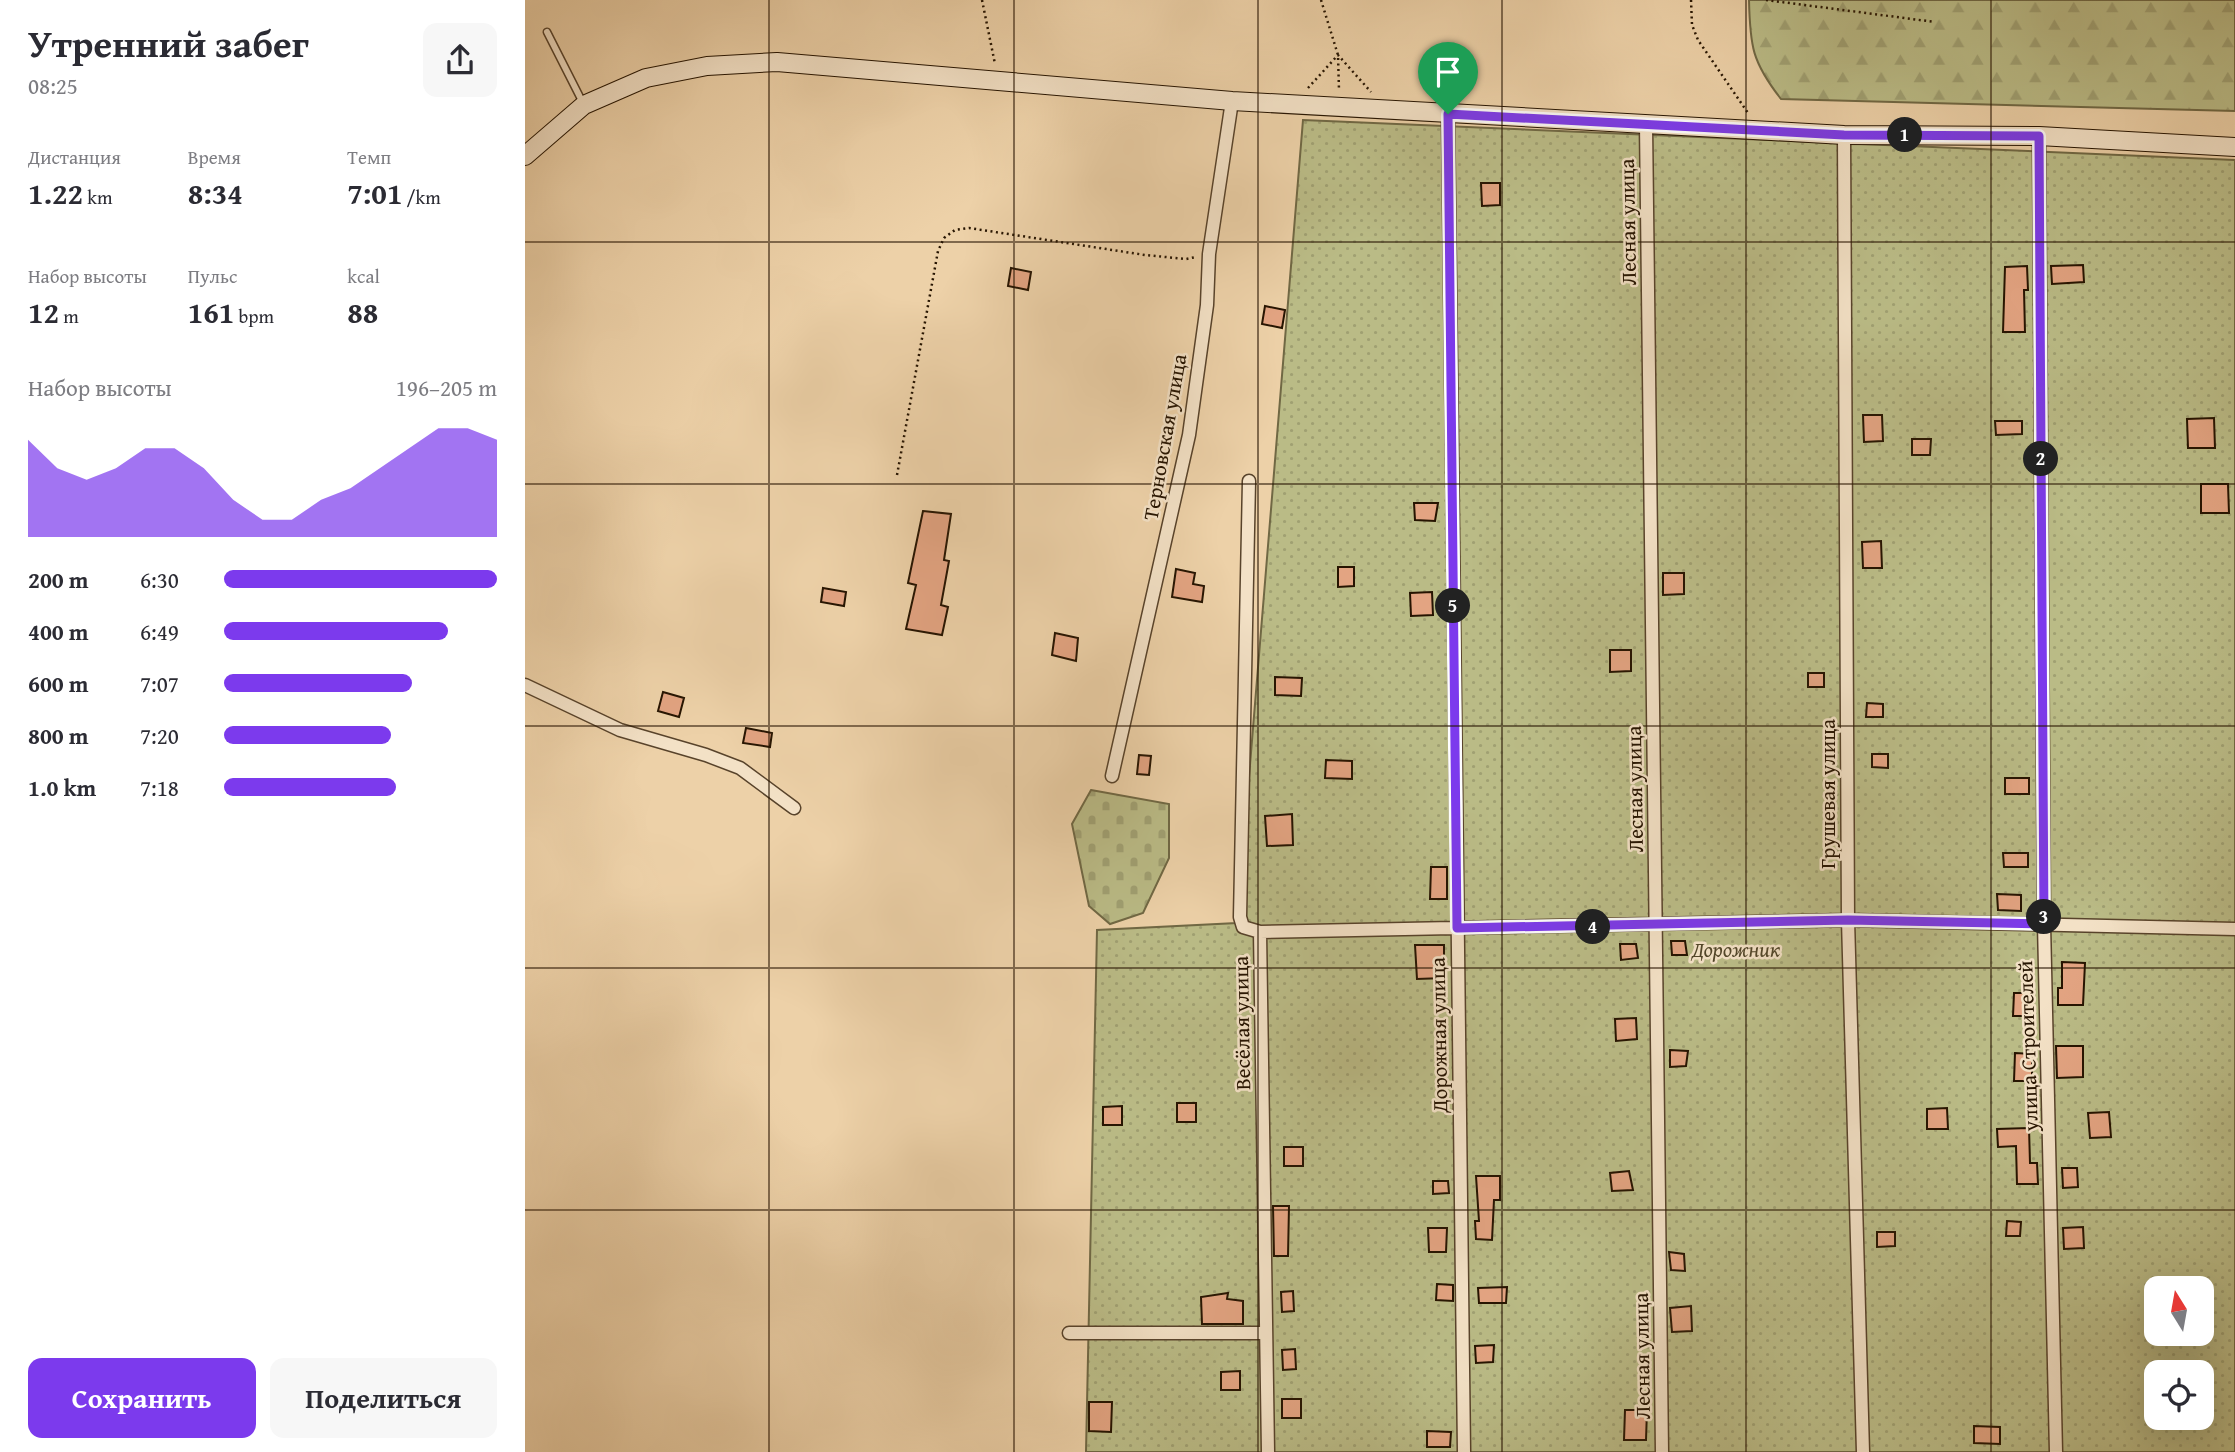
<!DOCTYPE html>
<html lang="ru">
<meta charset="utf-8">
<style>
body{margin:0;font-family:"Gentium Book Plus",serif;background:#f7f7f7;color:#2b2b33;height:100vh;display:flex;flex-direction:column;font-size:26px;white-space:nowrap}
*{box-sizing:border-box;margin:0}
p{font-size:23px;color:#7c7c81}
.icon{flex:none;width:38px;height:38px;fill:none;stroke:currentColor;stroke-width:2;stroke-linecap:round;stroke-linejoin:round}
.map{position:relative;flex:1;overflow:hidden}
.panel{display:flex;flex-direction:column;background:#fff;width:525px}
.panel>*{flex:none}
.needle{width:46px;rotate:349deg}
.buttons{position:absolute;left:1619px;top:1276px;display:grid;gap:14px}
.buttons a{display:grid;place-items:center;width:70px;height:70px;border-radius:14px;background:#fff;box-shadow:0 7px 28px #0002;font-size:35px}
.pin{position:absolute;display:grid;place-items:center;width:60px;height:60px;color:#fff;margin:-72px -30px;border-radius:50% 50% 50% 0;rotate:-45deg;box-shadow:0 0 7px #0007}
.pin .icon{rotate:45deg}
.km{position:absolute;width:35px;height:35px;margin:-18px;border-radius:50%;background:#222;color:#fff;font-size:19px;line-height:35px;text-align:center}
.round{display:grid;place-items:center;flex:none;width:74px;height:74px;border-radius:14px;background:#f7f7f7}
.summary{display:flex;align-items:center;justify-content:space-between;height:119px;padding:0 28px}
h1{font-size:38px;font-weight:800;line-height:52px}
.figures{display:grid;grid-template-columns:repeat(3,1fr);gap:10px;height:119px;padding:7px 28px}
.figures div{display:grid;align-content:center}
.figures b{font-size:30px;font-weight:800}
.figures small{font-size:19px;font-weight:400}
.figures p{font-size:19px}
.chart{height:196px;padding:14px 28px}
.chart p{display:flex;justify-content:space-between}
.chart svg{width:100%;height:126px;margin-top:7px;fill:#7c3aed;opacity:.7}
.action{display:flex;gap:14px;margin-top:auto;padding:14px 28px}
.action a{flex:1;height:80px;border-radius:14px;background:#7c3aed;color:#fff;font-size:28px;font-weight:800;line-height:80px;text-align:center}
.action a+a{background:#f7f7f7;color:#2b2b33}
ul{padding:0 28px;list-style:none;font-size:23px}
li{display:grid;grid-template-columns:112px 84px 1fr;align-items:center;height:52px}
li i{height:18px;border-radius:9px;background:#7c3aed}
main{display:flex;flex:1;min-height:0}
.map>svg:first-child{display:block}
.forest{fill:url(#forest-firs);stroke:#706844;stroke-width:2}
.cemetery{fill:url(#cemetery-stones);stroke:#706844;stroke-width:2}
.garden{fill:url(#garden-dots);stroke:#706844;stroke-width:2;fill-rule:evenodd}
.building{fill:#e3a482;stroke:#261401;stroke-width:2}
.lines{fill:none;stroke-linecap:round;stroke-linejoin:round}
.lane-casing{stroke:#58432b;stroke-width:9}
.street-casing{stroke:#58432b;stroke-width:15}
.secondary-casing{stroke:#261401;stroke-width:20}
.path{stroke:#261401;stroke-width:2.5;stroke-dasharray:2 3.5;stroke-linecap:butt}
.lane{stroke:#f3e1c6;stroke-width:6}
.street{stroke:#f3e1c6;stroke-width:12}
.secondary{stroke:#f3e1c6;stroke-width:18}
.route-casing{stroke:#fff;stroke-width:14}
.route{stroke:#7c3aed;stroke-width:9}
.grid{fill:none;stroke:#261401;stroke-width:2;stroke-opacity:0.55}
.labels{text-anchor:middle;stroke-width:5;stroke-linejoin:round;paint-order:stroke}
.street-label{font-size:21px;fill:#261401;stroke:#f3e1c6}
.park-label{font-size:21px;font-style:italic;fill:#524629;stroke:#f3e1c6}
</style>
<main>
<section class="panel">
<div class="summary"><div><h1>Утренний забег</h1><p>08:25</p></div><a class="round"><svg class="icon" aria-label="share" viewBox="0 0 24 24"><path d="M12 15V3M7 8l5-5 5 5M5 13v7h14v-7"/></svg></a></div>
<div class="figures">
<div><p>Дистанция</p><b>1.22<small> km</small></b></div>
<div><p>Время</p><b>8:34</b></div>
<div><p>Темп</p><b>7:01<small> /km</small></b></div>
</div>
<div class="figures">
<div><p>Набор высоты</p><b>12<small> m</small></b></div>
<div><p>Пульс</p><b>161<small> bpm</small></b></div>
<div><p>kcal</p><b>88</b></div>
</div>
<div class="chart"><p><span>Набор высоты</span>196–205 m</p>
<svg viewBox="0 0 160 44" preserveAspectRatio="none"><path d="M0 44V10L10 20L20 24L30 20L40 13L50 13L60 20L70 31L80 38L90 38L100 31L110 27L120 20L130 13L140 6L150 6L160 10V44z"/></svg>
</div>
<ul>
<li><b>200 m</b>6:30<i style="width:100%"></i></li>
<li><b>400 m</b>6:49<i style="width:82%"></i></li>
<li><b>600 m</b>7:07<i style="width:69%"></i></li>
<li><b>800 m</b>7:20<i style="width:61%"></i></li>
<li><b>1.0 km</b>7:18<i style="width:63%"></i></li>
</ul>
<div class="action"><a>Сохранить</a><a>Поделиться</a></div>
</section>
<div class="map">
<svg width="1710" height="1452" viewBox="0 0 1710 1452">
<defs>
<pattern id="forest-firs" width="22" height="20" patternUnits="userSpaceOnUse" patternTransform="scale(1.75)"><rect width="22" height="20" fill="#babb86"/><path d="M5 1l3.5 6h-7zM16 11l3.5 6h-7z" fill="#a0a072"/></pattern>
<pattern id="cemetery-stones" width="16" height="16" patternUnits="userSpaceOnUse" patternTransform="scale(1.75)"><rect width="16" height="16" fill="#babb86"/><path d="M2 7V4a2 2 0 0 1 4 0v3zM10 15v-3a2 2 0 0 1 4 0v3z" fill="#a0a072"/></pattern>
<pattern id="garden-dots" width="8" height="8" patternUnits="userSpaceOnUse" patternTransform="scale(1.75)"><rect width="8" height="8" fill="#babb86"/><path d="M2 2h.1M6 6h.1" fill="none" stroke="#a0a072" stroke-width="1.8" stroke-linecap="round"/></pattern>
</defs>
<rect width="100%" height="100%" fill="#edd1a8"/>
<filter id="stains"><feTurbulence type="fractalNoise" baseFrequency=".00286" numOctaves="4"/><feColorMatrix values="0 0 0 0 .2 0 0 0 0 .09 0 0 0 0 .02 0 0 0 .5 -.17"/></filter>
<radialGradient id="worn" r=".72"><stop offset=".6" stop-color="#630" stop-opacity="0"/><stop offset="1" stop-color="#630" stop-opacity=".3"/></radialGradient>
<path class="forest" d="M 1224,0 L 1710,0 L 1710,111 L 1256,99 C 1227,62 1225,46 1224,0 Z"/>
<path class="cemetery" d="M 566,790 L 644,804 L 644,858 L 618,913 L 585,924 L 564,906 L 547,824 Z"/>
<path class="garden" d="M 778,120 L 1710,160 L 1710,1452 L 561,1452 L 572,930 L 712,923 ZM 1631,1288 L 1676,1288 L 1676,1334 L 1631,1334 ZM 1631,1372 L 1676,1372 L 1676,1418 L 1631,1418 Z"/>
<path class="building" d="M 956,183 L 975,183 L 975,205 L 957,206 Z
M 1558,265 L 1559,282 L 1527,284 L 1526,266 Z
M 1502,266 L 1503,290 L 1499,290 L 1500,332 L 1478,332 L 1480,267 Z
M 486,268 L 506,272 L 503,290 L 483,286 Z
M 740,306 L 760,310 L 757,328 L 737,324 Z
M 1338,415 L 1357,415 L 1358,441 L 1339,442 Z
M 1689,418 L 1690,448 L 1663,448 L 1662,419 Z
M 1470,421 L 1497,421 L 1497,434 L 1471,435 Z
M 1387,439 L 1406,439 L 1405,455 L 1387,455 Z
M 1676,484 L 1703,484 L 1704,513 L 1676,513 Z
M 889,503 L 913,503 L 910,521 L 890,520 Z
M 398,511 L 426,514 L 419,560 L 424,561 L 416,605 L 423,607 L 417,635 L 381,629 L 391,585 L 383,583 Z
M 1356,541 L 1357,568 L 1338,568 L 1337,542 Z
M 813,567 L 829,567 L 829,586 L 813,587 Z
M 651,569 L 670,573 L 668,584 L 679,586 L 677,602 L 647,597 Z
M 1138,573 L 1159,573 L 1159,594 L 1138,595 Z
M 298,588 L 321,592 L 319,606 L 296,602 Z
M 907,592 L 908,615 L 886,616 L 885,593 Z
M 530,633 L 553,638 L 551,661 L 527,655 Z
M 1085,650 L 1106,650 L 1106,671 L 1085,672 Z
M 1283,673 L 1299,673 L 1299,687 L 1283,687 Z
M 750,677 L 777,678 L 776,696 L 750,695 Z
M 138,692 L 159,698 L 154,717 L 133,711 Z
M 1342,703 L 1358,704 L 1358,717 L 1341,717 Z
M 221,728 L 247,733 L 245,747 L 218,743 Z
M 1347,754 L 1363,754 L 1363,768 L 1347,767 Z
M 614,755 L 626,756 L 624,775 L 612,774 Z
M 801,760 L 827,761 L 827,779 L 800,778 Z
M 1480,778 L 1504,778 L 1504,794 L 1480,794 Z
M 767,814 L 768,845 L 742,846 L 740,816 Z
M 1478,853 L 1503,853 L 1503,867 L 1479,867 Z
M 906,867 L 922,867 L 922,899 L 905,899 Z
M 1472,894 L 1496,895 L 1496,911 L 1473,910 Z
M 1146,941 L 1160,941 L 1162,955 L 1147,955 Z
M 1095,944 L 1111,944 L 1113,958 L 1096,960 Z
M 890,945 L 919,945 L 919,978 L 892,979 Z
M 1537,962 L 1560,963 L 1558,1005 L 1533,1005 L 1533,988 L 1537,988 Z
M 1489,993 L 1505,993 L 1504,1016 L 1488,1016 Z
M 1111,1018 L 1112,1039 L 1091,1041 L 1090,1019 Z
M 1531,1046 L 1558,1046 L 1558,1077 L 1532,1078 Z
M 1145,1050 L 1163,1051 L 1161,1066 L 1145,1067 Z
M 1490,1053 L 1507,1054 L 1507,1081 L 1489,1081 Z
M 652,1103 L 671,1103 L 671,1122 L 652,1122 Z
M 597,1106 L 597,1125 L 578,1125 L 578,1107 Z
M 1422,1108 L 1423,1129 L 1402,1129 L 1402,1109 Z
M 1584,1112 L 1586,1137 L 1565,1138 L 1563,1113 Z
M 1504,1128 L 1505,1163 L 1512,1163 L 1513,1184 L 1492,1184 L 1491,1146 L 1473,1147 L 1472,1129 Z
M 759,1147 L 778,1147 L 778,1166 L 759,1166 Z
M 1537,1168 L 1552,1168 L 1553,1187 L 1538,1188 Z
M 1104,1171 L 1108,1190 L 1087,1191 L 1085,1173 Z
M 951,1176 L 975,1176 L 975,1200 L 969,1200 L 967,1240 L 951,1239 L 950,1221 L 954,1221 Z
M 908,1181 L 923,1181 L 924,1193 L 908,1194 Z
M 748,1206 L 764,1206 L 763,1256 L 749,1256 Z
M 1482,1221 L 1496,1222 L 1495,1236 L 1481,1236 Z
M 1558,1227 L 1559,1248 L 1539,1249 L 1538,1228 Z
M 903,1228 L 922,1228 L 921,1252 L 904,1252 Z
M 1352,1232 L 1370,1232 L 1370,1246 L 1352,1247 Z
M 1144,1252 L 1159,1254 L 1160,1271 L 1146,1270 Z
M 912,1284 L 928,1285 L 928,1301 L 911,1300 Z
M 982,1287 L 981,1303 L 954,1303 L 953,1288 Z
M 768,1291 L 769,1311 L 757,1312 L 756,1292 Z
M 703,1293 L 702,1299 L 718,1301 L 718,1324 L 677,1324 L 676,1297 Z
M 1166,1306 L 1167,1331 L 1147,1332 L 1145,1308 Z
M 969,1345 L 968,1362 L 951,1363 L 950,1346 Z
M 770,1349 L 771,1369 L 758,1370 L 757,1350 Z
M 715,1371 L 715,1390 L 696,1390 L 696,1372 Z
M 757,1399 L 776,1399 L 776,1418 L 757,1418 Z
M 564,1402 L 587,1402 L 586,1432 L 564,1431 Z
M 1100,1410 L 1122,1410 L 1121,1440 L 1099,1440 Z
M 1449,1426 L 1475,1427 L 1475,1444 L 1449,1443 Z
M 902,1431 L 926,1432 L 925,1447 L 902,1447 Z"/>
<g class="lines">
<g class="lane-casing">
<path id="lane" d="M 22,32 L 58,103"/>
</g>
<g class="street-casing">
<path id="street" d="M 923,114 L 939,1452
M 1121,125 L 1137,1452
M 1319,135 L 1323,920 L 1338,1452
M 1514,136 L 1519,924 L 1531,1452
M 724,481 L 715,917 L 718,927 L 735,932 L 743,1452
M 0,685 L 95,730 L 181,755 L 215,768 L 269,808
M 587,776 L 664,435 L 682,305 L 684,254 L 707,101
M 735,932 L 1323,920 L 1710,929
M 544,1333 L 741,1333"/>
</g>
<g class="secondary-casing">
<path id="secondary" d="M 0,156 L 59,105 L 121,78 L 182,66 L 252,62 L 707,101 L 1319,135 L 1514,136 L 1710,147"/>
</g>
<path class="path" d="M 457,0 L 470,64
M 796,0 L 813,55 L 814,90
M 1166,0 L 1167,25 L 1173,40 L 1223,113
M 1241,0 L 1410,22
M 783,88 L 813,55 L 846,92
M 372,475 L 413,251 L 419,238 L 430,230 L 444,228 L 620,255 L 661,259 L 671,257"/>
<use href="#lane" class="lane"/>
<use href="#street" class="street"/>
<use href="#secondary" class="secondary"/>
</g>
<g class="lines">
<g class="route-casing">
<path id="route" d="M 923,114 L 1319,135 L 1514,136 L 1519,924 L 1323,920 L 932,928 Z"/>
</g>
<use href="#route" class="route"/>
</g>
<path class="grid" d="M 244,0 L 244,1452M 489,0 L 489,1452M 733,0 L 733,1452M 977,0 L 977,1452M 1221,0 L 1221,1452M 1466,0 L 1466,1452M 0,242 L 1710,242M 0,484 L 1710,484M 0,726 L 1710,726M 0,968 L 1710,968M 0,1210 L 1710,1210"/>
<g class="labels">
<g class="street-label">
<text transform="translate(1103 222) rotate(-91)" y="7">Лесная улица</text>
<text transform="translate(640 437) rotate(-80)" y="7">Терновская улица</text>
<text transform="translate(1110 789) rotate(-91)" y="7">Лесная улица</text>
<text transform="translate(1303 794) rotate(-90)" y="7">Грушевая улица</text>
<text transform="translate(717 1023) rotate(-91)" y="7">Весёлая улица</text>
<text transform="translate(914 1035) rotate(-91)" y="7">Дорожная улица</text>
<text transform="translate(1503 1046) rotate(-92)" y="7">улица Строителей</text>
<text transform="translate(1117 1356) rotate(-91)" y="7">Лесная улица</text>
</g>
<g class="park-label">
<text x="1211" y="957">Дорожник</text>
</g>
</g>
<rect width="100%" height="100%" filter="url(#stains)"/>
<rect width="100%" height="100%" fill="url(#worn)"/>
</svg>
<div class="buttons">
<a><svg class="needle" viewBox="-14 -14 28 28"><path d="M0-13l5 13h-10z" fill="#e53935"/><path d="M0 13l5-13h-10z" fill="#7c7c81"/></svg></a>
<a><svg class="icon" aria-label="locate" viewBox="0 0 24 24"><circle cx="12" cy="12" r="6"/><path d="M12 2v4M12 18v4M2 12h4M18 12h4"/></svg></a>
</div>
<div class="pin" style="left:923px;top:114px;background:#1e9e55"><svg class="icon" aria-label="arrive" viewBox="0 0 24 24"><path d="M6 21V4h12l-3 4 3 4H6"/></svg></div>
<b class="km" style="left:1380px;top:135px">1</b>
<b class="km" style="left:1516px;top:459px">2</b>
<b class="km" style="left:1519px;top:917px">3</b>
<b class="km" style="left:1068px;top:927px">4</b>
<b class="km" style="left:928px;top:606px">5</b>
</div>
</main>
